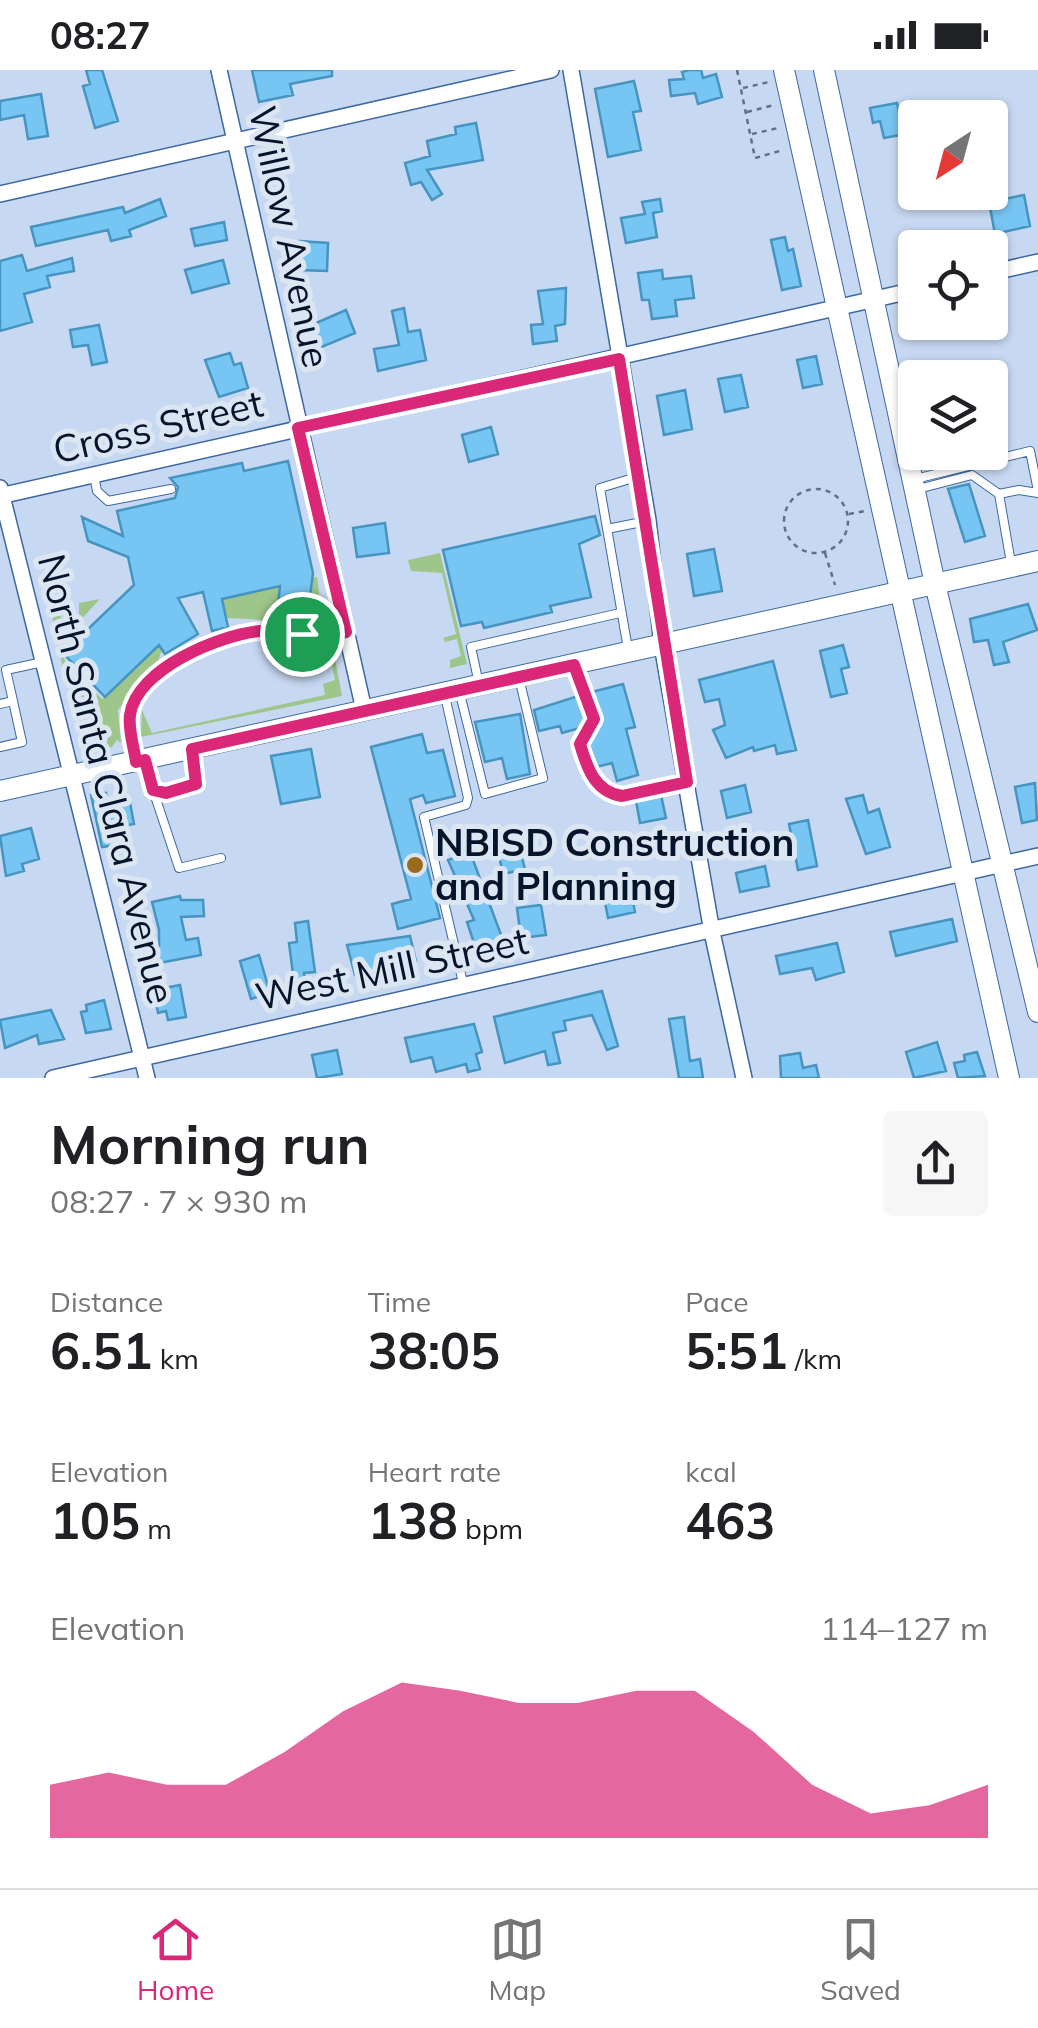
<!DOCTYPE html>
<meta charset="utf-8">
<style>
body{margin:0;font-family:Mulish,sans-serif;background:#f6f6f6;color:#202124;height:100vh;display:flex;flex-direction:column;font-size:38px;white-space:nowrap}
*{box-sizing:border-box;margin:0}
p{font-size:32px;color:#757577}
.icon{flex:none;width:55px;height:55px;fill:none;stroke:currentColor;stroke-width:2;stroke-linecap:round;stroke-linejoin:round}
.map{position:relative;height:1008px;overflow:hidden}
.side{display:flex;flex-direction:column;background:#fff;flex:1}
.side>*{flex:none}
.needle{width:65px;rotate:216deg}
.buttons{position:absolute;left:898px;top:30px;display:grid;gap:20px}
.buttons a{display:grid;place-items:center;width:110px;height:110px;border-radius:10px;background:#fff;box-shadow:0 2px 8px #0004;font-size:50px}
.pin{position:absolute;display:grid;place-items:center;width:85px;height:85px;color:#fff;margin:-42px;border:5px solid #fff;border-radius:50%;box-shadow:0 2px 10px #0007}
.round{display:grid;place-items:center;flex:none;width:105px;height:105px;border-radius:10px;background:#f6f6f6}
.headline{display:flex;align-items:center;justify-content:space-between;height:170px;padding:0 50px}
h1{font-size:55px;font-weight:700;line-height:75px}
.figures{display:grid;grid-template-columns:repeat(3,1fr);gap:15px;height:170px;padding:10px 50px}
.figures div{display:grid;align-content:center}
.figures b{font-size:50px;font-weight:700}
.figures small{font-size:28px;font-weight:400}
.figures p{font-size:28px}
.chart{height:280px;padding:20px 50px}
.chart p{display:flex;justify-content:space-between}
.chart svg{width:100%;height:180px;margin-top:10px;fill:#db2777;opacity:.7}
.status{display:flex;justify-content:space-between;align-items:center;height:70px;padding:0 50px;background:#fff;direction:ltr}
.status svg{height:28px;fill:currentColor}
.dock{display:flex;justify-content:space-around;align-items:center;height:140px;border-top:2px solid #e0e0e0;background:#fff;font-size:28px;color:#757577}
.dock a{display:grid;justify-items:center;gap:5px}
.dock .selected{color:#db2777}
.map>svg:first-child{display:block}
.green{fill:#9ec68a}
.building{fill:#77c5f3;stroke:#4694bf;stroke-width:2.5}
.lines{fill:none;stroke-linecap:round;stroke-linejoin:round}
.service-casing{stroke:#3d689f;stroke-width:10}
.minor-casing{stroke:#3d689f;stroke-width:18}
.secondary-casing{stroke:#3d689f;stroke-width:22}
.path{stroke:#5f7087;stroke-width:2.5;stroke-dasharray:5 5;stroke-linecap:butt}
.service{stroke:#fff;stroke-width:8}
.minor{stroke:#fff;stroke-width:15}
.secondary{stroke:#fff;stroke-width:20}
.route-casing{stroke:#fff;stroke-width:20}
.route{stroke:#db2777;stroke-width:12}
.poi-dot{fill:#996b1b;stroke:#dce6f2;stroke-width:4}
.labels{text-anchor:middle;stroke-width:10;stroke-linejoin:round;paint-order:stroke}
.street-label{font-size:38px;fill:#04142a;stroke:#dce6f2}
.poi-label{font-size:38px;font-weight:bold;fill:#04142a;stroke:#dce6f2;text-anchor:start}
</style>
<div class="status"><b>08:27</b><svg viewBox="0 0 49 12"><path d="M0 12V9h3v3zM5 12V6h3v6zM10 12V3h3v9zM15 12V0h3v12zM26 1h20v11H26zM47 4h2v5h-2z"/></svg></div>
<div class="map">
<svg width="1038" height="1008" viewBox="0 0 1038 1008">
<rect width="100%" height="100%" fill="#c7d9f2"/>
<path class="green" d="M 440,483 L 467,594 L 450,598 L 450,590 L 461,586 L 457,569 L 445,572 L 443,568 L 456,564 L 442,503 L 411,501 L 408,490 Z
M 317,507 L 323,553 L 226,548 L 222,529 L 280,516 L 277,544 L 307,549 L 312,510 L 308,509 Z
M 100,529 L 74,557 L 81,565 L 62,580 L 65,591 L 81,607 L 76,615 L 80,634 L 74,639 L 52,556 L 55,535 L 63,551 L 79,547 L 79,533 Z
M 165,569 L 159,589 L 118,640 L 121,673 L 117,670 L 112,677 L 88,683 L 74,641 L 83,635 L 80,611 L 82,609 L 102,629 Z
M 328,576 L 333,578 L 342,626 L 141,667 L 142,640 L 152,663 L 325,625 L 323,614 L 335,610 Z"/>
<path class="building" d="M 86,0 L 102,0 L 118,51 L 95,58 L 83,16 L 90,14 Z
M 252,0 L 332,0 L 332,6 L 290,14 L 293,25 L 259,32 Z
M 689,0 L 701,0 L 703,8 L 716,4 L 722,27 L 698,34 L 695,23 L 671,26 L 669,10 L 684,9 L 682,2 Z
M 634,11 L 641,41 L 633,42 L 641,80 L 608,87 L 595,19 Z
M 41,24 L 48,66 L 28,69 L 24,45 L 0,50 L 0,31 Z
M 897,33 L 900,46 L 908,44 L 911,63 L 884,68 L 880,51 L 873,53 L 870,38 Z
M 476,53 L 483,90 L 427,100 L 442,124 L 432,130 L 421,112 L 411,115 L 405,93 L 430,86 L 427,71 L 456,64 L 455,57 Z
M 1024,125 L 1030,156 L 995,164 L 989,132 Z
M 160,129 L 166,146 L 129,160 L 131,166 L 111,171 L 108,160 L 36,176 L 31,157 L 123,137 L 125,143 Z
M 660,129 L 662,141 L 653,143 L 657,167 L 626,173 L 621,148 L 645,144 L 642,132 Z
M 224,152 L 227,170 L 195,176 L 191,159 Z
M 785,167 L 788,181 L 793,179 L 801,216 L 782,220 L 771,170 Z
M 299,171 L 328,173 L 327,201 L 298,200 Z
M 22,185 L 27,201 L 72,188 L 74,201 L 47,206 L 50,217 L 24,224 L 32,252 L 0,261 L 0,191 Z
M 223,190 L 229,213 L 192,223 L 185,200 Z
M 662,200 L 663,209 L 691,206 L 694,228 L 675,230 L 677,246 L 652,249 L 649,230 L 642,230 L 638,203 Z
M 566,218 L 565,254 L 555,256 L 557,271 L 533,274 L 531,255 L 543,254 L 538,221 Z
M 404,238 L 408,262 L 420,260 L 426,290 L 378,301 L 374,279 L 399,275 L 392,241 Z
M 346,240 L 355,263 L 317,279 L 307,257 Z
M 99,255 L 107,292 L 92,295 L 88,275 L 73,277 L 70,260 Z
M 230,283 L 234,295 L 241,293 L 248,318 L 219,327 L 205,290 Z
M 816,286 L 822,314 L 803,318 L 797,290 Z
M 741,305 L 748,337 L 725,342 L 718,309 Z
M 685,320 L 692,359 L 664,365 L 657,326 Z
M 491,357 L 498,384 L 469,392 L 462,365 Z
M 288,391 L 313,503 L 307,549 L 277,544 L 280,516 L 222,529 L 228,557 L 212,561 L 203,522 L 178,528 L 198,564 L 165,584 L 159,575 L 105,627 L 63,583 L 134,515 L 128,487 L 88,471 L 82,447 L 123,466 L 117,441 L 175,428 L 178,417 L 170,408 L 242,393 L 244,401 Z
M 969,414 L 985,466 L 965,472 L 948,419 Z
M 595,446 L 600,465 L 579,474 L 591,527 L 550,536 L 552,542 L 484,558 L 482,552 L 461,556 L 443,480 Z
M 385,453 L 389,483 L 357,487 L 353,458 Z
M 714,479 L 722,521 L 694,526 L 687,484 Z
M 1028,534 L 1037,560 L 1003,572 L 1009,592 L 994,595 L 988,570 L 974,572 L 970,549 Z
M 843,575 L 849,597 L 841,599 L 847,623 L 831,627 L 820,581 Z
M 773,591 L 796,680 L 777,684 L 775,675 L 754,681 L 753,677 L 726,688 L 713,660 L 725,655 L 719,629 L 705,632 L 699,610 Z
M 623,614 L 635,657 L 626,659 L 638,705 L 617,711 L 612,693 L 596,697 L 589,673 L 601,649 L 592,622 Z
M 578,626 L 586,648 L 580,658 L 562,663 L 560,656 L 539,661 L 534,640 Z
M 520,644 L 530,704 L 507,709 L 502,688 L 485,692 L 475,652 Z
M 422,664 L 427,683 L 443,680 L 455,726 L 426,733 L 423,725 L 410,729 L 440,848 L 398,859 L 392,834 L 411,829 L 371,677 Z
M 311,679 L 320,727 L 281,734 L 271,686 Z
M 1035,713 L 1037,750 L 1022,753 L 1015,717 Z
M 745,715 L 751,742 L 727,748 L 721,721 Z
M 106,723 L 107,731 L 129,727 L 134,754 L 114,757 L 116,775 L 102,777 L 91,725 Z
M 661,725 L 666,748 L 640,753 L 636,731 Z
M 863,725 L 868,743 L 879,739 L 890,777 L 866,784 L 846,729 Z
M 808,750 L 817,796 L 798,800 L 789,754 Z
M 31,758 L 39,789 L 22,794 L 24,801 L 6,806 L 0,766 Z
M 509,770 L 511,779 L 519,777 L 525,799 L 503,804 L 496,773 Z
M 470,782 L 503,870 L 476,879 L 467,852 L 474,850 L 448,790 Z
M 765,796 L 769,816 L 740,822 L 736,803 Z
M 629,812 L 635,842 L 608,848 L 602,817 Z
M 180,826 L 181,830 L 203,830 L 204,846 L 181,847 L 186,870 L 198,868 L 201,885 L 154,894 L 151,877 L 159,876 L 159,860 L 152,832 Z
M 541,835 L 546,865 L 521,868 L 517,838 Z
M 952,849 L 957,871 L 896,886 L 890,862 Z
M 308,851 L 315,902 L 304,903 L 305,911 L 294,912 L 289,873 L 297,872 L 295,853 Z
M 410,866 L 416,891 L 355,905 L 347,875 Z
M 837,873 L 844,902 L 816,910 L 812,898 L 780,904 L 776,886 Z
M 259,885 L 270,923 L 251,929 L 240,891 Z
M 180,915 L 186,947 L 168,950 L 166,941 L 158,943 L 154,920 Z
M 602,921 L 618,976 L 607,980 L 592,945 L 564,951 L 566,960 L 553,963 L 560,993 L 548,995 L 545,981 L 505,993 L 494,947 Z
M 104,930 L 111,959 L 86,963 L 81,942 L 87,941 L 86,935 Z
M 51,940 L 64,969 L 39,974 L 37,965 L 5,978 L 0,950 Z
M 684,947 L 690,991 L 700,989 L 703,1008 L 679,1008 L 669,949 Z
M 474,954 L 482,982 L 476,984 L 480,999 L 468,1002 L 466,994 L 436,1002 L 432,987 L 411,992 L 405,968 Z
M 937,972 L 946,1001 L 914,1008 L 906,982 Z
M 337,980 L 342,1004 L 317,1008 L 312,985 Z
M 977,982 L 985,1006 L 958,1008 L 954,993 L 965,991 L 964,985 Z
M 800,983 L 803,998 L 816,995 L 819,1008 L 781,1008 L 780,986 Z"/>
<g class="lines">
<g class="service-casing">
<path id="service" d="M 94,405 L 97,421 L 108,431 L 171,419
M 915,409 L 1030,381 L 1038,421
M 918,419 L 972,405 L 999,424 L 1011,493
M 999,424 L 1019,420 L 1038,423
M 607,459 L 647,451
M 628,579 L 600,418 L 640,406
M 574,595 L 594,649 L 580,675 C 587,698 595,722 622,726 L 687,712
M 479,614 L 471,577 L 620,543
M 459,620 L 485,724 L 543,708 L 519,608
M 445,626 L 468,728 L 466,735 L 424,747 L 464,917
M 0,634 L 13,631 L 6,600 L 43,592
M 0,677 L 22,672 L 13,631
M 145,689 L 153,720 L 166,723 L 196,714 L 192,680
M 136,691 L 132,638 C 163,591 212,561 269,561 C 296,561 319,568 346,561
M 153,720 L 179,798 L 221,788"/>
</g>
<g class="minor-casing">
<path id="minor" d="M 219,0 L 364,640
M 571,0 L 648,450 L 662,575 L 712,862 L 744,1008
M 0,124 L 551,0
M 990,203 L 1038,192
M 0,418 L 147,1008
M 0,426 L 915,220
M 53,1008 L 1038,786"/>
</g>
<g class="secondary-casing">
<path id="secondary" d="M 784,0 L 1009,1008
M 824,0 L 935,514 L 1038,942
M 0,721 L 1038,491"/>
</g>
<path class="path" d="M 737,0 L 755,88 L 783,80
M 743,18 L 769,12
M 747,42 L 774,35
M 752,64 L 778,58
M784 451a32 32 0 1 1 64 0a32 32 0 1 1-64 0Z
M 849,444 L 865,441
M 825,483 L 835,515"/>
<use href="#service" class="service"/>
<use href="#minor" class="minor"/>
<use href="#secondary" class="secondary"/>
</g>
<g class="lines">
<g class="route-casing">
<path id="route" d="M 619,289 L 687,712 L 622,726 C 595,722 587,698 580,674 L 594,649 L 574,595 L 192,679 L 196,714 L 166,723 L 153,720 L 145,690 L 136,692 C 134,677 128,660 130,645 C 136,599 221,564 261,561 C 291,559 316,568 346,562 L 298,358 Z"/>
</g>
<use href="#route" class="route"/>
</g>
<circle class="poi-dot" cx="415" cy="795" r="10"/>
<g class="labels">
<g class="street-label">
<text transform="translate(289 167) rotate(78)" y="13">Willow Avenue</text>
<text transform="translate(158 357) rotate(-13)" y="13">Cross Street</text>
<text transform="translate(106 709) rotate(76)" y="13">North Santa Clara Avenue</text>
<text transform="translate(392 899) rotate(-12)" y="13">West Mill Street</text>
</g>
<g class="poi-label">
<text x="435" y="786">NBISD Construction<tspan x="435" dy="44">and Planning</tspan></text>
</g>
</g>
</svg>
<div class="buttons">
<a><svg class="needle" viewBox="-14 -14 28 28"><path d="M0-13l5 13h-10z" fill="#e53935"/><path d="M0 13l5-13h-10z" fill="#757577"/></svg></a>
<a><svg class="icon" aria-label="locate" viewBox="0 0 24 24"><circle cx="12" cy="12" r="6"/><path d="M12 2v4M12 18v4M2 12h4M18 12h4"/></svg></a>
<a><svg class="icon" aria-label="layers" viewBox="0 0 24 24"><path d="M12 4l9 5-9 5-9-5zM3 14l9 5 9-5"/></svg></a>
</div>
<div class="pin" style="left:302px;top:564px;background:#1e9e55"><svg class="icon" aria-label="arrive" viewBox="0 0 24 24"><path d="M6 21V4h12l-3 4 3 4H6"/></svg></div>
</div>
<section class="side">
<div class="headline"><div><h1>Morning run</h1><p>08:27 · 7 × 930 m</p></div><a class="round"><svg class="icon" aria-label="share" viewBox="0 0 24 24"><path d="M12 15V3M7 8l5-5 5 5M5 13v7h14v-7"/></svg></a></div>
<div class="figures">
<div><p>Distance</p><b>6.51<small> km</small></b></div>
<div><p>Time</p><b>38:05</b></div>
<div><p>Pace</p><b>5:51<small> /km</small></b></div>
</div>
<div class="figures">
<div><p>Elevation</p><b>105<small> m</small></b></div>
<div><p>Heart rate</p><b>138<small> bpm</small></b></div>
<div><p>kcal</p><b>463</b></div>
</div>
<div class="chart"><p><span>Elevation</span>114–127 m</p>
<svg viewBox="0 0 160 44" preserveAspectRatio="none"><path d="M0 44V31L10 28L20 31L30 31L40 23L50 13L60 6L70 8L80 11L90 11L100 8L110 8L120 18L130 31L140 38L150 36L160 31V44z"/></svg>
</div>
</section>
<nav class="dock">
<a class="selected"><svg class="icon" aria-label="home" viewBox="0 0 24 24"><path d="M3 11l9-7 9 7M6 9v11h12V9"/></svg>Home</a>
<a><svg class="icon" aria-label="map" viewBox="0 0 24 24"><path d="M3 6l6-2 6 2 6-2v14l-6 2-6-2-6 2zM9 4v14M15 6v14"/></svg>Map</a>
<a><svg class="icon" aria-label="saved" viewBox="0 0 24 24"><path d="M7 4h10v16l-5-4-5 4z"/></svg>Saved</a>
</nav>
